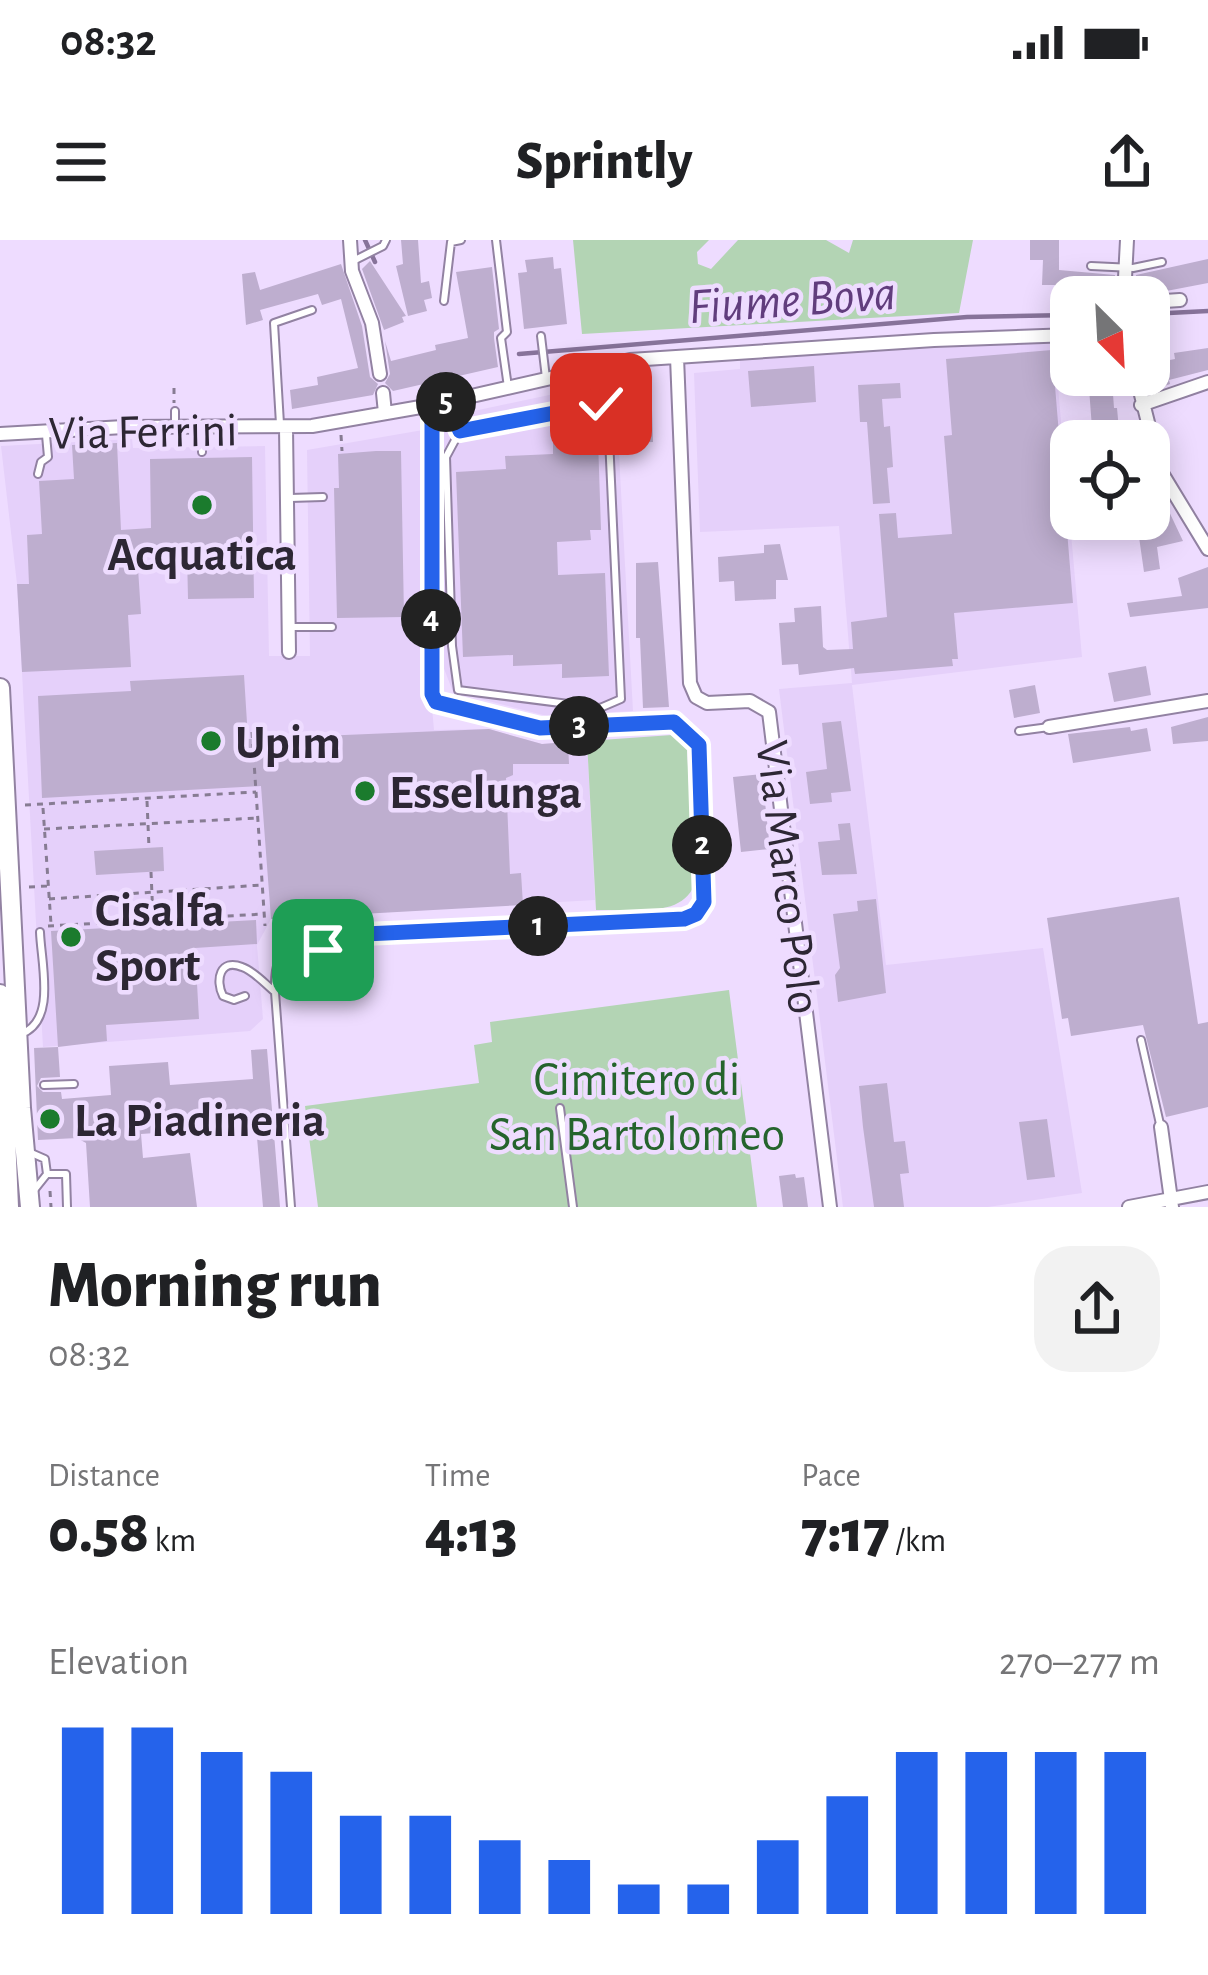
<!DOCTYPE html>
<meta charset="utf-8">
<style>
body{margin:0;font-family:"Alegreya Sans",sans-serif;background:#f2f2f2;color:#202124;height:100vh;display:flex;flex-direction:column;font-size:45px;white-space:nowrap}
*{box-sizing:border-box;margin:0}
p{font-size:39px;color:#757577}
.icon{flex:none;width:66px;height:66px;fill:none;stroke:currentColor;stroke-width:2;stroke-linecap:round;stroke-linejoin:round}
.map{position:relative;height:967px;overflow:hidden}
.details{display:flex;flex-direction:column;background:#fff;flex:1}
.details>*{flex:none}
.needle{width:78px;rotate:156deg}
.tools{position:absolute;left:1050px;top:36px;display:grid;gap:24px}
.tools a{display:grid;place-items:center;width:120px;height:120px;border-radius:24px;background:#fff;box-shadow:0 6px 30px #0003;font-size:60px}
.pin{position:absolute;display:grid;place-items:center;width:102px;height:102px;color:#fff;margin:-51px;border-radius:24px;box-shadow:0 6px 18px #0006}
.km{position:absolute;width:60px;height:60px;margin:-30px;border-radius:50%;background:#222;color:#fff;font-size:33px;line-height:60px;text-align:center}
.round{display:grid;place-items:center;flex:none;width:126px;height:126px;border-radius:36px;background:#f2f2f2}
.overview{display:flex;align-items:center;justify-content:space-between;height:204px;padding:0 48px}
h1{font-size:66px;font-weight:800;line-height:90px}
.figures{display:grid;grid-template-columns:repeat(3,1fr);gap:18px;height:204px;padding:12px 48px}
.figures div{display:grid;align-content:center}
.figures b{font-size:60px;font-weight:800}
.figures small{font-size:33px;font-weight:400}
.figures p{font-size:33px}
.chart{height:336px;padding:24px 48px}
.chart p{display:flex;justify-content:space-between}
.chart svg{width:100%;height:216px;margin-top:12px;stroke:#2563eb;stroke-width:6}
.status{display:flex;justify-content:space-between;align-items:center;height:84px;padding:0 60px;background:#fff;direction:ltr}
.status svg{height:33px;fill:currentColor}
header{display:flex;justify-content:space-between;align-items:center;height:156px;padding:0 48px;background:#fff;font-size:54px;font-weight:800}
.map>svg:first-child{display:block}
.built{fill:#e5d0fa}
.green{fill:#b3d4b4}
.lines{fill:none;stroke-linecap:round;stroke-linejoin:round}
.stream{stroke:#87739a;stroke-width:4.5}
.building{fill:#beaecf}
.service-casing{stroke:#9282a2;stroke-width:10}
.minor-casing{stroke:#9282a2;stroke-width:16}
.secondary-casing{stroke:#9282a2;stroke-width:22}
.path{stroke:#877c93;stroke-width:3;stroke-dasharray:6 6;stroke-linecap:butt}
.service{stroke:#fff;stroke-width:6}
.minor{stroke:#fff;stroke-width:12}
.secondary{stroke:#fff;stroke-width:18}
.route-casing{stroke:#fff;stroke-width:24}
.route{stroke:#2563eb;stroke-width:15}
.poi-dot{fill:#1b7b2d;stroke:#eedcff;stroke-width:4.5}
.labels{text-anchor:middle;stroke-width:9;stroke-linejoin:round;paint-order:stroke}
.street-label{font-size:48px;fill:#2d2734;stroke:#eedcff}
.poi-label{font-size:48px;font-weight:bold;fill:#2d2734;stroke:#eedcff;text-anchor:start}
.park-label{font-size:48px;fill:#25642d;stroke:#eedcff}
.water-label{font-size:51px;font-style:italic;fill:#613d7d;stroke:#eedcff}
</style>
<div class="status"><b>08:32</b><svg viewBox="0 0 49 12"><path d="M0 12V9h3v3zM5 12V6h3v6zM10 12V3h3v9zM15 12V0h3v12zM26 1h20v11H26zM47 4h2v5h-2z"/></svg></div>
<header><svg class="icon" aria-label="menu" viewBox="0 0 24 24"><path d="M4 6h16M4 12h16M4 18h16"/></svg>Sprintly<svg class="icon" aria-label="share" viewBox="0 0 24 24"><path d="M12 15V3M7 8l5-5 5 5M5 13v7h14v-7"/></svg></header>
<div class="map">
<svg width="1208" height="967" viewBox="0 0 1208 967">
<rect width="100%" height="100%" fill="#eedcff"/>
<path class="built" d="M 1054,102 L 1082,417 L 852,445 L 886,725 L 1043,708 L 1082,953 L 988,967 L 843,967 L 779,449 L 852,443 L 839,286 L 700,292 L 694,133 L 740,129 L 740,118 Z
M 615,141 L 633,471 L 547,476 L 453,452 L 443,426 L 441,178 Z
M 423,190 L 427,412 L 434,490 L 489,489 L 542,504 L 587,501 L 595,660 L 271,679 L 257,705 L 263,779 L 250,791 L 43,807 L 17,344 L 1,206 L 132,199 L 133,208 L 265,206 L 269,416 L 310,416 L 307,210 Z"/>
<path class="green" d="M 573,0 L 709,0 L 697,12 L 698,24 L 711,29 L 738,0 L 826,0 L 849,13 L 853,0 L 973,0 L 959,73 L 582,94 Z
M 672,495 L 687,507 L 694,645 C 682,679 626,669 596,670 L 587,501 Z
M 729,750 L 757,967 L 318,967 L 305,866 L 479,843 L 474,805 L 492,802 L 490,782 Z"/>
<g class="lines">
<path class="stream" d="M 365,0 L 375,22
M 1149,74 L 1208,71
M 519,114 L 967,77 L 1071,75"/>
</g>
<path class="building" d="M 401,0 L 418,0 L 421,43 L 429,41 L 432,58 L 424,60 L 427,71 L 408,76 L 396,26 L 403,24 Z
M 1030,0 L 1059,0 L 1059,30 L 1115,35 L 1114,57 L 1071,57 L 1071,71 L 1055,71 L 1055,45 L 1042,45 L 1043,20 L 1030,20 Z
M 553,17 L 554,29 L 561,28 L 567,84 L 524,89 L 518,33 L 527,32 L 525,20 Z
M 1208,19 L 1208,43 L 1135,57 L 1136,35 Z
M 370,21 L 406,76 L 402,77 L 404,82 L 384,90 L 362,29 Z
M 341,24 L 362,86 L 370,137 L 378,144 L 373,155 L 292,169 L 290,150 L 318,145 L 317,137 L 358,128 L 341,59 L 322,65 L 318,54 L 260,70 L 263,80 L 246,85 L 242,34 L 255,32 L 260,50 Z
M 492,27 L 499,89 L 494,92 L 494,98 L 498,127 L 393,151 L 385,143 L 390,134 L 385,101 L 391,121 L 436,110 L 435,105 L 468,98 L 456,32 Z
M 1208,108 L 1208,130 L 1169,140 L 1170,144 L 1151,151 L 1149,124 L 1175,119 L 1174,113 Z
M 1052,110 L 1073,363 L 954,373 L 958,419 L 952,419 L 953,426 L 855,434 L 854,428 L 799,435 L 798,424 L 782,425 L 779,383 L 795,382 L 794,368 L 821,366 L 823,407 L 827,410 L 853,409 L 851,382 L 887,377 L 879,274 L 896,273 L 898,298 L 952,294 L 944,196 L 952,195 L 946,119 Z
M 814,126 L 816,162 L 751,167 L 748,131 Z
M 1088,135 L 1105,135 L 1106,155 L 1113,154 L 1114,168 L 1117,168 L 1120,201 L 1093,201 Z
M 627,138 L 651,138 L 653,202 L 630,203 Z
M 900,143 L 901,158 L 882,159 L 884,187 L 890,186 L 893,227 L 887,228 L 890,263 L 873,264 L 867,182 L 860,182 L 858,145 Z
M 598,200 L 601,290 L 590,290 L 591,300 L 557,302 L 558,335 L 605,333 L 609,436 L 562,438 L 562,424 L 513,426 L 513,415 L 463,417 L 456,232 L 506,229 L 505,216 L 553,214 L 553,201 Z
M 117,203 L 121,290 L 151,288 L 150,219 L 252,217 L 254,358 L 188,359 L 187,312 L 137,313 L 141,374 L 128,375 L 131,427 L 22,432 L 17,344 L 29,344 L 27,295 L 42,294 L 39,241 L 74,239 L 72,205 Z
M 376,211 L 401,211 L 404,377 L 337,378 L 334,248 L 339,248 L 338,214 Z
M 1165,263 L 1183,301 L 1157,307 L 1160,329 L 1144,332 L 1139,297 L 1123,300 L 1121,279 L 1155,279 L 1153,265 Z
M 780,304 L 788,340 L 776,340 L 776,359 L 735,361 L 734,341 L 719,342 L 718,317 L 764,313 L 764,305 Z
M 658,322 L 669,467 L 643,468 L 640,398 L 636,398 L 636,323 Z
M 1208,327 L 1208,368 L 1130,377 L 1127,363 L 1182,356 L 1178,338 Z
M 1146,426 L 1151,455 L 1114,462 L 1108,433 Z
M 244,435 L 248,499 L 489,489 L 542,504 L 568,502 L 569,524 L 513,524 L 513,535 L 506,538 L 510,634 L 521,633 L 523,665 L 271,679 L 261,546 L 42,558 L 38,456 L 131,451 L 130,441 Z
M 1035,445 L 1040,473 L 1014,478 L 1009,450 Z
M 1208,477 L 1208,501 L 1173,504 L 1171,487 Z
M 841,481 L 851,551 L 831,553 L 832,562 L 810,564 L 806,532 L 827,529 L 822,483 Z
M 1130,487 L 1131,491 L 1147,488 L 1151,511 L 1073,523 L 1068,494 Z
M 762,534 L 770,609 L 741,612 L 733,537 Z
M 850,583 L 857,634 L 822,635 L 818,602 L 840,600 L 838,584 Z
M 163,607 L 164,631 L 96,635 L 94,611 Z
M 1179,657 L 1198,784 L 1208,782 L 1208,867 L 1166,877 L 1143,785 L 1071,796 L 1068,778 L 1062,779 L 1047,678 Z
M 876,659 L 886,753 L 838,762 L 835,735 L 840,728 L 833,674 L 858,671 L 857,661 Z
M 256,680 L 257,704 L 195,708 L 199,779 L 106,785 L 107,801 L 58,807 L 51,691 Z
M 58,807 L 60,837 L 41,838 L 37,846 L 43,852 L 61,852 L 62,859 L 111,855 L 109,826 L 168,822 L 170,845 L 253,839 L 251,810 L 267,809 L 280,967 L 263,967 L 256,886 L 141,894 L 143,918 L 190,913 L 197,967 L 90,967 L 86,903 L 77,898 L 38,900 L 34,808 Z
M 887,843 L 894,902 L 905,901 L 909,933 L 900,934 L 904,967 L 874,967 L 863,887 L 859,846 Z
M 1047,879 L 1055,937 L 1027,940 L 1019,882 Z
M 795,934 L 796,938 L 804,937 L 808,967 L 783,967 L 779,936 Z"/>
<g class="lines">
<g class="service-casing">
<path id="service" d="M 496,0 L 507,92 L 501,98 L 508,147
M 355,20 L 383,6 L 386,0
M 1091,26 L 1133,28 L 1162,22
M 444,61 L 451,2 L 461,0
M 541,96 L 546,138
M 450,164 L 460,191 L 601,164 L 599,128
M 175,171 L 175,186
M 280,184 L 274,83 L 312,70
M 201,190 L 202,212
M 460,191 L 446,217 L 452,406 L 458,450 L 600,468 L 621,459 L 609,198 L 601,164
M 38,234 L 41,222 L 48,217 L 46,195
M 290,258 L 323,257
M 289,387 L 332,387
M 1019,491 L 1049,487
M 323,696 L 323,712
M 245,756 L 234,760 L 223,756 C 215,740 220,718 242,727 C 254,731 265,744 275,752
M 21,794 C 57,781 41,723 40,692
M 1141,800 L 1160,884
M 44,845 L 74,844
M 560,868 L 573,967
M 29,912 L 45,919 L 47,934
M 35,949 L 47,934 L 66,934 L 67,967
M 291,967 L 275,752 C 274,724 278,712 302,697 L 684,679 L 696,674 L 704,662 L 699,505 L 674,482 L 540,488 L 436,462 L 432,454 L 432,168"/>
</g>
<g class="minor-casing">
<path id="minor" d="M 350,0 L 352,31 L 372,83 L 380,134
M 1124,57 L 1127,0
M 1149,62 L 1180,60
M 677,117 L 690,443 L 696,457 L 707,463 L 750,461 L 769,472 L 830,967
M 1136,135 L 1160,230 L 1208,309
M 383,153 L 385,173
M 1141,165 L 1208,142
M 286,188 L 289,412
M 0,194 L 124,187 L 312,186 L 432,165 L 630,120 L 934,100 L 1071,95
M 1049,487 L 1208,461
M 1161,887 L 1172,967
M 1129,967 L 1208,952"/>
</g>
<g class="secondary-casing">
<path id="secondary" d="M 0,448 L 21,868 L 30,967
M 0,754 L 9,967"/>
</g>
<path class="path" d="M 174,148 L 174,163
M 341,195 L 342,211
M 252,492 L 265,686
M 147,561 L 149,608
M 25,565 L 256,552
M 43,568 L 51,684
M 44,589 L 258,578
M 151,632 L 153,678
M 29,647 L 48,646
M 49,659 L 262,645
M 48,686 L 264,674
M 50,951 L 51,967"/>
<use href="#service" class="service"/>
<use href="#minor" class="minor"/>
<use href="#secondary" class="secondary"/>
</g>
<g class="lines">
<g class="route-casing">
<path id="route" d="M 323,710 L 322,696 L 684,679 L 696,674 L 704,662 L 699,505 L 674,482 L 540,488 L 436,462 L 432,454 L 432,165 L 448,161 L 460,191 L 601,164"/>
</g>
<use href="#route" class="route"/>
</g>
<g class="poi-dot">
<circle cx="202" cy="265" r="12"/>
<circle cx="211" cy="501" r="12"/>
<circle cx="365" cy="551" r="12"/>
<circle cx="71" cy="697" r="12"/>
<circle cx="50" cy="879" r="12"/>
</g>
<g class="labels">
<g class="street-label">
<text transform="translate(143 190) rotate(-1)" y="17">Via Ferrini</text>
<text transform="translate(790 637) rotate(83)" y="17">Via Marco Polo</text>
</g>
<g class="poi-label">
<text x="202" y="330" text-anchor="middle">Acquatica</text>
<text x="235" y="518">Upim</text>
<text x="389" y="568">Esselunga</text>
<text x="95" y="686">Cisalfa<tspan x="95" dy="55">Sport</tspan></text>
<text x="74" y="896">La Piadineria</text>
</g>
<g class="park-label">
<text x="637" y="855">Cimitero di<tspan x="637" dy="55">San Bartolomeo</tspan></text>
</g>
<g class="water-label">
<text transform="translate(792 58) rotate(-4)" y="18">Fiume Bova</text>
</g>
</g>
</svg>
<div class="tools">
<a><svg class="needle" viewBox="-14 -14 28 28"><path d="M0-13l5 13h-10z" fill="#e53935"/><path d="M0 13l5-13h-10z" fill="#757577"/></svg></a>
<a><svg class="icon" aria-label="locate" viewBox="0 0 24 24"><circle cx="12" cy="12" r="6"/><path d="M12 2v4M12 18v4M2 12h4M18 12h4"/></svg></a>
</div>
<div class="pin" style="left:323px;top:710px;background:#1e9e55"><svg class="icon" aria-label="arrive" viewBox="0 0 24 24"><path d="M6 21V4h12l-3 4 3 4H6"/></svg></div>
<div class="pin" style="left:601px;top:164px;background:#d93025"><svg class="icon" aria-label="check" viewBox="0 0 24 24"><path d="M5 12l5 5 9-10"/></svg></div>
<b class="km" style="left:538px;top:686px">1</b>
<b class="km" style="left:702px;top:605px">2</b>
<b class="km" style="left:579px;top:486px">3</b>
<b class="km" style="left:431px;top:379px">4</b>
<b class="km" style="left:446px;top:162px">5</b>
</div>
<section class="details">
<div class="overview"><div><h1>Morning run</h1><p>08:32</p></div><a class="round"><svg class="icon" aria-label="share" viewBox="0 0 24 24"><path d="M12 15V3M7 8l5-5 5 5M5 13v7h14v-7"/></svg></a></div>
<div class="figures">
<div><p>Distance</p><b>0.58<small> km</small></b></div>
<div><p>Time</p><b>4:13</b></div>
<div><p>Pace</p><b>7:17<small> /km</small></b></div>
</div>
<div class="chart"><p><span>Elevation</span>270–277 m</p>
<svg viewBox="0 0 160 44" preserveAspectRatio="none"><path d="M5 44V6M15 44V6M25 44V11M35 44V15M45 44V24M55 44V24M65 44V29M75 44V33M85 44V38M95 44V38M105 44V29M115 44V20M125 44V11M135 44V11M145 44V11M155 44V11"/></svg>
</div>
</section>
